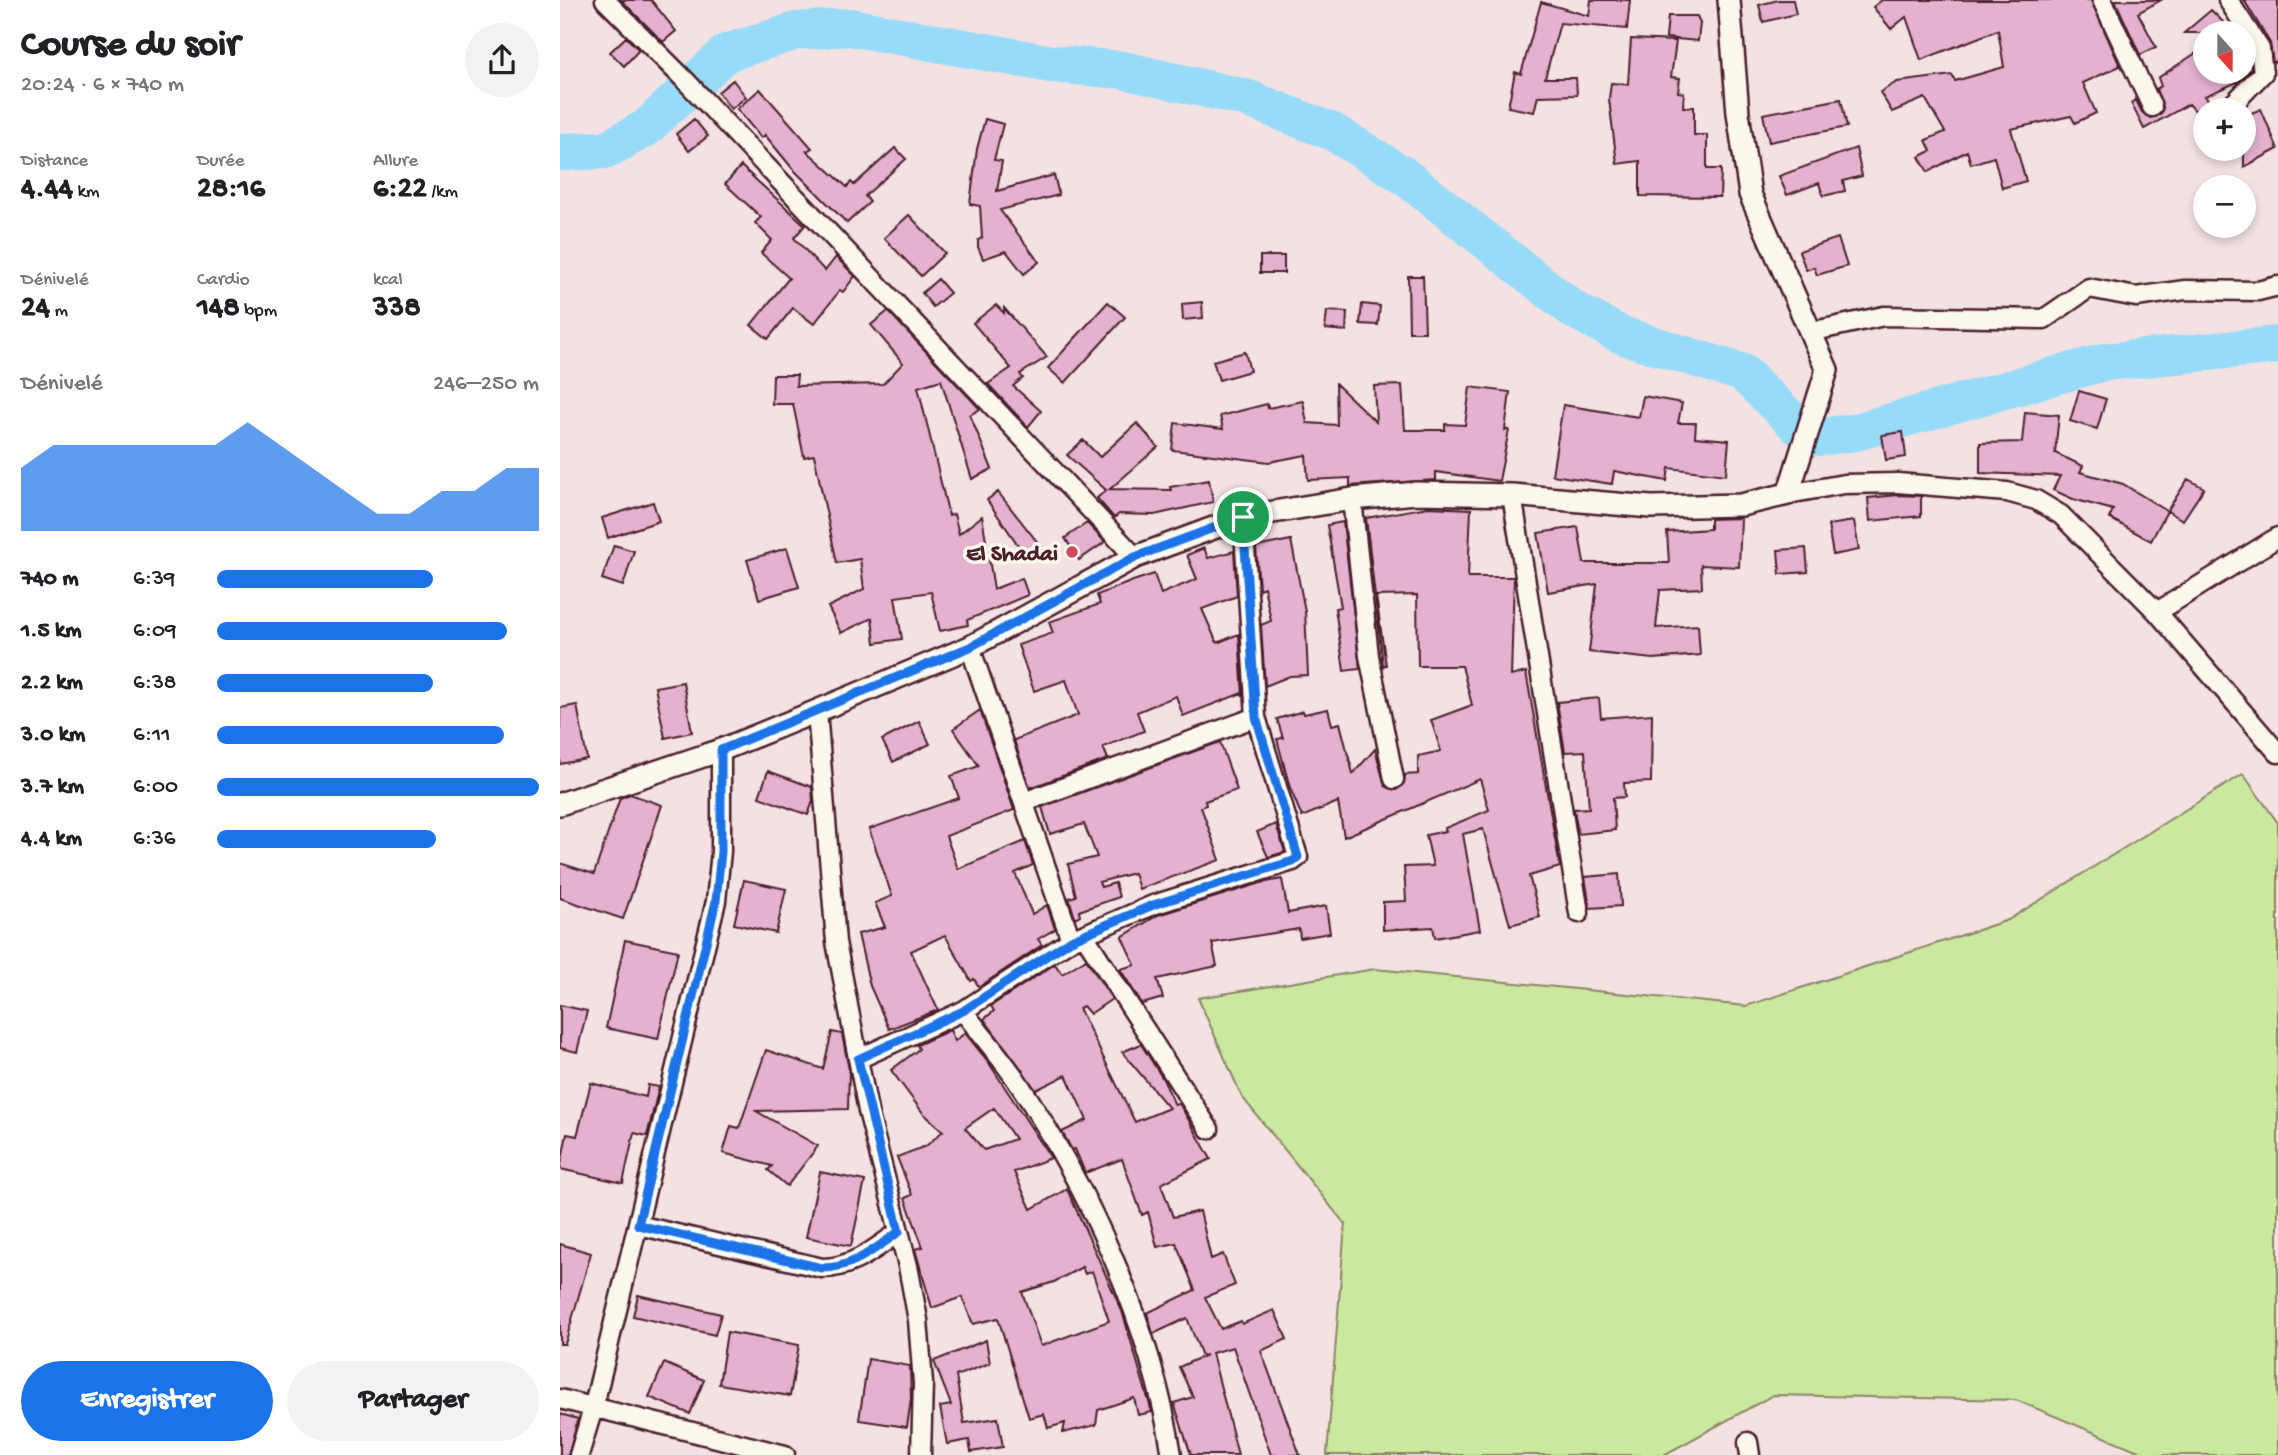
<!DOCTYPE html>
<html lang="fr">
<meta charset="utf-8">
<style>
body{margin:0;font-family:"Gochi Hand",sans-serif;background:#f2f2f2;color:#202124;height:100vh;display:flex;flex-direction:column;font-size:26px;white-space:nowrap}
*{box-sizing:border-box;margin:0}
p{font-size:23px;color:#757577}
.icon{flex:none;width:38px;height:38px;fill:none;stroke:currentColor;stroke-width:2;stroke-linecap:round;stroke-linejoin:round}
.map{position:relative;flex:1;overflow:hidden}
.panel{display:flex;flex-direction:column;background:#fff;width:560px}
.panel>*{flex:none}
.needle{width:46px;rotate:159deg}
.fabs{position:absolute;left:1633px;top:21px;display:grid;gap:14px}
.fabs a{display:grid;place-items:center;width:63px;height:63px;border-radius:50%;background:#fff;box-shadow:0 4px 10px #0003;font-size:35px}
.pin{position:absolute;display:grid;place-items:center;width:60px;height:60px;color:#fff;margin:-30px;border:4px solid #fff;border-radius:50%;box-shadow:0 2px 7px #0007}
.round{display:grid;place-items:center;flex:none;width:74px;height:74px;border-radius:37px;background:#f2f2f2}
.overview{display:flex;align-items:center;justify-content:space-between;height:119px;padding:0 21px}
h1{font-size:38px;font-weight:700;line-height:52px}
.figures{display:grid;grid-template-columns:repeat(3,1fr);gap:10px;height:119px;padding:7px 21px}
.figures div{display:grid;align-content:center}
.figures b{font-size:30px;font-weight:700}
.figures small{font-size:19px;font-weight:400}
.figures p{font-size:19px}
.chart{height:196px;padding:14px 21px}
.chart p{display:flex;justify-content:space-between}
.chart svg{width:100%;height:126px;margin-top:7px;fill:#1a73e8;opacity:.7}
.primary-button{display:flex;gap:14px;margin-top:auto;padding:14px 21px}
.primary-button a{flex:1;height:80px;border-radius:42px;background:#1a73e8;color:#fff;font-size:28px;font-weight:700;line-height:80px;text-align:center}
.primary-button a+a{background:#f2f2f2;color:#202124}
ul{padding:0 21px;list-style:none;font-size:23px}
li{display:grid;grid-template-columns:112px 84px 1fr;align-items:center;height:52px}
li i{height:18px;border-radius:9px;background:#1a73e8}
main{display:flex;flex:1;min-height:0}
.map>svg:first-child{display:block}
.green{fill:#cbe89f;stroke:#8a8465;stroke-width:2}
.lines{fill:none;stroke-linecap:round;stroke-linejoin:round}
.river{stroke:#97dbf9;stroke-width:38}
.building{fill:#e4b1cf;stroke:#4a1f2b;stroke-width:2;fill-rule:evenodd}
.minor-casing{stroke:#4a1f2b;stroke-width:23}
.tertiary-casing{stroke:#4a1f2b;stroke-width:26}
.minor{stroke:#fbf7ec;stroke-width:18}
.tertiary{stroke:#fbf7ec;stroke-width:21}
.route-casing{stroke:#fff;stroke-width:14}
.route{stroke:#1a73e8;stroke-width:9}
.poi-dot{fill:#d1495b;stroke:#fbf7ec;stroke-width:2.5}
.labels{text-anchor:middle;stroke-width:7;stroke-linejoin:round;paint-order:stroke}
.poi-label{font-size:23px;font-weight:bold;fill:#4a1f2b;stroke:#fbf7ec;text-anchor:end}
</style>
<main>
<section class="panel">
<div class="overview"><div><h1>Course du soir</h1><p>20:24 · 6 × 740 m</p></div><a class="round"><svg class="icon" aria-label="share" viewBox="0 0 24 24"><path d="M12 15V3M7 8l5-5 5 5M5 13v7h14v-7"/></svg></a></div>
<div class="figures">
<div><p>Distance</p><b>4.44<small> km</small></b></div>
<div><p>Durée</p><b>28:16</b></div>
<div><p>Allure</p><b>6:22<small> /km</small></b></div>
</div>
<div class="figures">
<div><p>Dénivelé</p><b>24<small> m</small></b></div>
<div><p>Cardio</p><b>148<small> bpm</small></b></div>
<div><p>kcal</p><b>338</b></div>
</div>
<div class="chart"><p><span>Dénivelé</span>246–250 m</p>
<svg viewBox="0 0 160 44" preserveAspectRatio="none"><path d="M0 44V22L10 14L20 14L30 14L40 14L50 14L60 14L70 6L80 14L90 22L100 30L110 38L120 38L130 30L140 30L150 22L160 22V44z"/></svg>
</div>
<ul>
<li><b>740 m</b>6:39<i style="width:67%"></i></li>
<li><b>1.5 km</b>6:09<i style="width:90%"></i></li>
<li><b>2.2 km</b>6:38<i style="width:67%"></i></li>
<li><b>3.0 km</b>6:11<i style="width:89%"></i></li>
<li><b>3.7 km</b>6:00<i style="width:100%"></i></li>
<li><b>4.4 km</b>6:36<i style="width:68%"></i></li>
</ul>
<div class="primary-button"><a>Enregistrer</a><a>Partager</a></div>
</section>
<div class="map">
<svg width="1718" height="1455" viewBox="0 0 1718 1455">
<rect width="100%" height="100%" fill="#f4e2e3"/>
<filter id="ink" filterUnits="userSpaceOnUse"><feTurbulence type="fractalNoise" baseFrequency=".0143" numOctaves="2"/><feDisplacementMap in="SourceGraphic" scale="14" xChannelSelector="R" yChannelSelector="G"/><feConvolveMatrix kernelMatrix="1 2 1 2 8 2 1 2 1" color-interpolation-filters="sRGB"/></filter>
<g filter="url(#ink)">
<path class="green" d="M 1683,774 L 1718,823 L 1718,1455 L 1588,1455 L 1456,1400 L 1213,1395 L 1104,1455 L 767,1455 L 785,1224 L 682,1097 L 638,998 L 815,969 L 1186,1006 L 1448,920 Z"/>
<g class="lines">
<path class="river" d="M 0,152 L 46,150 L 86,128 L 166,53 L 236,31 L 290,27 L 491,64 L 563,70 L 686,98 L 773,132 L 843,175 L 1014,310 L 1061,335 L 1183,373 L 1240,428 L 1260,437 L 1296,432 L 1544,362 L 1718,345"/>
</g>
<path class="building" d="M 61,0 L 91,0 L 116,31 L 103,42 Z
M 1031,0 L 1070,0 L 1067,29 L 1000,23 L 985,78 L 1016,78 L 1017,95 L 978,96 L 974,112 L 948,107 L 955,72 L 961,74 L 981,2 L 1029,16 Z
M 1218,0 L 1233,0 L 1236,14 L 1203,22 L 1199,5 Z
M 1322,0 L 1531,0 L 1560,66 L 1523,83 L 1536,113 L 1515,123 L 1511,116 L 1451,129 L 1466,181 L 1442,188 L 1434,157 L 1411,164 L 1407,151 L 1368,172 L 1359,157 L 1371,151 L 1366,140 L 1385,132 L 1365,98 L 1332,112 L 1320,92 L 1337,82 L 1392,75 L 1395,81 L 1444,67 L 1438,30 L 1361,60 L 1346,17 L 1331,29 L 1313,7 Z
M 1555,0 L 1601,0 L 1578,13 L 1596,47 L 1580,55 Z
M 1684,0 L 1718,0 L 1718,60 L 1713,63 L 1710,43 Z
M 1651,10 L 1674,33 L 1624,33 Z
M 1108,16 L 1137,16 L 1140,23 L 1138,41 L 1106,38 Z
M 66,37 L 79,50 L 64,66 L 50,52 Z
M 1071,39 L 1116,41 L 1111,77 L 1120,78 L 1118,92 L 1124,93 L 1123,107 L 1134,107 L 1134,135 L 1147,135 L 1147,169 L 1161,169 L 1160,197 L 1080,196 L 1080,161 L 1057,164 L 1049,99 L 1051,83 L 1068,84 Z
M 1684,45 L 1689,53 L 1691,69 L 1680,81 L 1645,96 L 1654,107 L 1640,116 L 1629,104 L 1584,129 L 1571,103 L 1576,100 L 1582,112 L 1590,118 L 1601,114 L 1603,107 L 1596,89 L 1601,86 L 1598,78 L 1645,47 L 1645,72 L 1684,72 Z
M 173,80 L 186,97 L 171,109 L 158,92 Z
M 200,89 L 252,148 L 247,151 L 287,187 L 291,182 L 294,185 L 335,148 L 346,159 L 305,196 L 310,202 L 287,223 L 232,168 L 205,135 L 201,138 L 177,109 Z
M 1281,99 L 1287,127 L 1209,142 L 1203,114 Z
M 1701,109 L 1718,149 L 1684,167 L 1684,116 Z
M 134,119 L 148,136 L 129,151 L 116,134 Z
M 425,119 L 443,124 L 434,160 L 442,161 L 437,191 L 494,175 L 499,195 L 440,210 L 479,262 L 464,274 L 446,251 L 423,259 L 418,247 L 418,240 L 422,238 L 420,206 L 410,204 L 417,149 Z
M 1296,148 L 1302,176 L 1283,181 L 1285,191 L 1263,196 L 1259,183 L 1227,195 L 1219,176 Z
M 181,166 L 245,225 L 234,238 L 265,271 L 276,257 L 295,276 L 283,292 L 280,290 L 254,324 L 233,308 L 208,339 L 191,325 L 229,278 L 201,253 L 212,240 L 195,223 L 201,217 L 165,184 Z
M 349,215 L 385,253 L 361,276 L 324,238 Z
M 1278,238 L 1287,266 L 1257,275 L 1254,267 L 1246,270 L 1239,251 Z
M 700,256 L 724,256 L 724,273 L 700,273 Z
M 848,276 L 863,276 L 865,332 L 849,332 Z
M 378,279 L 390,293 L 373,307 L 362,293 Z
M 548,302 L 565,317 L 505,383 L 488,368 Z
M 642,302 L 643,318 L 623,320 L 622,304 Z
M 802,304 L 820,306 L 818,325 L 800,324 Z
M 436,305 L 444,313 L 444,308 L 487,357 L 460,374 L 463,378 L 453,386 L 481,411 L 468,427 L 428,384 L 451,368 L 413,323 Z
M 328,311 L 420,409 L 410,415 L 432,469 L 412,479 L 381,380 L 358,387 L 389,516 L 394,514 L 399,534 L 422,516 L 434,589 L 462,578 L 468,595 L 407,620 L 408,625 L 380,631 L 371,592 L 335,597 L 342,639 L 315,643 L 312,618 L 281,633 L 268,607 L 304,589 L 300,559 L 277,563 L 254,455 L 244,457 L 233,404 L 212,404 L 213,375 L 237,375 L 236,386 L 323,384 L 343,363 L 311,325 Z
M 767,311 L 787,312 L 786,331 L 765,329 Z
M 685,352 L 690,371 L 659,380 L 653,361 Z
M 776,384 L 816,422 L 814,386 L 842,385 L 845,430 L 885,430 L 885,424 L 905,425 L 910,387 L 950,392 L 945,430 L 949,430 L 939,481 L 876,472 L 876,480 L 790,486 L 790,478 L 748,480 L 746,455 L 709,462 L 612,450 L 615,423 L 663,429 L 660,416 L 707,404 L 708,408 L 743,401 L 747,423 L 777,425 Z
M 1519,391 L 1546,399 L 1537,429 L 1510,421 Z
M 1083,396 L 1122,403 L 1118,423 L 1136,423 L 1135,437 L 1169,440 L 1166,475 L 1109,468 L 1107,481 L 1054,471 L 1052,484 L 992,475 L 1003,405 L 1079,417 Z
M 1465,412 L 1499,415 L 1495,453 L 1523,466 L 1520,472 L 1563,484 L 1607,511 L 1591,541 L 1549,518 L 1553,510 L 1513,499 L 1493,490 L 1500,476 L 1420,473 L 1420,443 L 1462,442 Z
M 577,423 L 598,447 L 550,489 L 611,490 L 610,487 L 649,480 L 653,502 L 594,515 L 559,514 L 554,518 L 537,498 L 546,490 L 507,455 L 523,440 L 540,457 Z
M 1343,432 L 1346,457 L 1326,460 L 1322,435 Z
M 1628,479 L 1644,488 L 1623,520 L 1607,511 Z
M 438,492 L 482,548 L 467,558 L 427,500 Z
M 1338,495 L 1361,496 L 1361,516 L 1310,521 L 1308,498 Z
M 93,502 L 99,521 L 48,538 L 42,518 Z
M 868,507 L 911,509 L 908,577 L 954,577 L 951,676 L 966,672 L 1000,867 L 969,876 L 980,917 L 950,925 L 923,829 L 903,834 L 920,930 L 875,938 L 873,927 L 823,930 L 823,902 L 846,901 L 844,867 L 873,866 L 866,835 L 886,831 L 885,828 L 929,810 L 920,779 L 784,837 L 778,802 L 742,817 L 730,788 L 717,739 L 723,738 L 717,719 L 743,711 L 744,714 L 768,709 L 772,725 L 780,723 L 793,774 L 815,749 L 825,786 L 836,790 L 844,783 L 845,775 L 858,774 L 858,756 L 881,751 L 871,720 L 912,705 L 902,666 L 858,666 L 857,595 L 816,596 L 826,665 L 823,666 L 806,518 Z
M 1181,518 L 1179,567 L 1141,565 L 1142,588 L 1100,590 L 1096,628 L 1138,625 L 1140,655 L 1093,659 L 1029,652 L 1037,584 L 988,592 L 978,533 L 1018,527 L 1024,563 L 1109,563 L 1107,532 L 1150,529 L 1150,519 Z
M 1294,521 L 1299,550 L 1273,555 L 1268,525 Z
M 783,522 L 800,669 L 784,671 L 775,608 L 781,607 L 767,525 Z
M 527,523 L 545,542 L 519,560 L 505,538 Z
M 731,540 L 745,611 L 748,675 L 730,676 L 705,686 L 701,625 L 711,621 L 704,587 L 699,589 L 696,547 Z
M 54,545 L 74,551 L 63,586 L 42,579 Z
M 227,548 L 239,587 L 199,599 L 187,560 Z
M 644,548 L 648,558 L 674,551 L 677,596 L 642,609 L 657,643 L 679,634 L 683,696 L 682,693 L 623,716 L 616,696 L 577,712 L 584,731 L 543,747 L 548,759 L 470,788 L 454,740 L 518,715 L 506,680 L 474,691 L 458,645 L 493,633 L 489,622 L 540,604 L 537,595 L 573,581 L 594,574 L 601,594 L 637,579 L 627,555 Z
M 1246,548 L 1248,572 L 1220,574 L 1218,550 Z
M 123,682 L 132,732 L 105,738 L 95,687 Z
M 1039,698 L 1041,718 L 1092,714 L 1091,782 L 1064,783 L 1065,797 L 1053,798 L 1055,830 L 1018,834 L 1014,809 L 1029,808 L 1025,751 L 1005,752 L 997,702 Z
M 17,705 L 27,759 L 0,764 L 0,708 Z
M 420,710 L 454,810 L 386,836 L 398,869 L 465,841 L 473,865 L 455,873 L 472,914 L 487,905 L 495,929 L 478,939 L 482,945 L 419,987 L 414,979 L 411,981 L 385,935 L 351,951 L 378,1010 L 329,1029 L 310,986 L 298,934 L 325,927 L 315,903 L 332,896 L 309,829 L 399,798 L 391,776 L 419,766 L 393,729 Z
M 359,721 L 370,744 L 333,762 L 322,740 Z
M 660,742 L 677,790 L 645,801 L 646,805 L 641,807 L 660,860 L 579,889 L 574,873 L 539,882 L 541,887 L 555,883 L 559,897 L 519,911 L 520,915 L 515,918 L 509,898 L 516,896 L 508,864 L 537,857 L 524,824 L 490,834 L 482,807 Z
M 208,771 L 252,787 L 253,801 L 248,815 L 199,797 Z
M 70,794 L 102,805 L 63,919 L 0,898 L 0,863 L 34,874 L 60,798 Z
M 716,824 L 725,852 L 708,857 L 697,832 Z
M 1059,874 L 1061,906 L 1030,908 L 1025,877 Z
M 722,879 L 728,913 L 766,906 L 770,933 L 740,938 L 739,929 L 652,943 L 657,966 L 597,979 L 603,998 L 582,1004 L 560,969 L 575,965 L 562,937 L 598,915 L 701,883 Z
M 184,880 L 226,889 L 216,933 L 174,924 Z
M 65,940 L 118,951 L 98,1039 L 46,1028 Z
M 526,959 L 552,999 L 530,1014 L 523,1006 L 519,1008 L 575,1122 L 609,1108 L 562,1052 L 581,1044 L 603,1079 L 615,1105 L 619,1103 L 651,1159 L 601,1184 L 613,1217 L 640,1211 L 651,1259 L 663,1254 L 675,1285 L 645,1297 L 661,1329 L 681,1321 L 682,1324 L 714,1310 L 727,1339 L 701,1351 L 740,1455 L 711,1455 L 673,1347 L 652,1353 L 678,1455 L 631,1455 L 614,1403 L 633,1397 L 619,1367 L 646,1355 L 642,1356 L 627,1318 L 593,1334 L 587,1313 L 635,1290 L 616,1243 L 597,1247 L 588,1212 L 582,1215 L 562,1159 L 525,1173 L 515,1149 L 512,1150 L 502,1132 L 527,1120 L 506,1075 L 476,1090 L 424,1019 L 434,1011 L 431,1006 L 495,964 L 502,974 Z
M 0,1005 L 27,1011 L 17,1052 L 0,1048 Z
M 390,1030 L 395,1041 L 405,1033 L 427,1060 L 491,1158 L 454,1172 L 471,1209 L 507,1189 L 562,1311 L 592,1412 L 578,1415 L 574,1398 L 538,1410 L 536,1425 L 503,1433 L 505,1423 L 488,1428 L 484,1414 L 469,1418 L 438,1318 L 413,1324 L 402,1297 L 372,1308 L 355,1249 L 363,1247 L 345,1198 L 352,1195 L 337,1157 L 366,1146 L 383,1131 L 363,1113 L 331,1070 L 359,1049 L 357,1045 ZM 434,1108 L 455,1139 L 424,1150 L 405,1128 ZM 522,1267 L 525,1274 L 532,1271 L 549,1321 L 481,1346 L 462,1292 L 494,1282 Z
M 272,1032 L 282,1034 L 289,1070 L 288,1109 L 196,1111 L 258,1146 L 227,1186 L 208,1170 L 212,1166 L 163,1153 L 171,1126 L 179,1128 L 206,1050 L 263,1069 Z
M 31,1083 L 86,1097 L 88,1085 L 99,1087 L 87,1136 L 74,1133 L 63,1183 L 0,1169 L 7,1134 L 17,1136 Z
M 260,1172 L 305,1181 L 291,1246 L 246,1237 Z
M 0,1244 L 31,1253 L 5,1344 L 0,1344 Z
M 78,1295 L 161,1314 L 155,1335 L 73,1316 Z
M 167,1332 L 239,1345 L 230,1396 L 159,1384 Z
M 426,1340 L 430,1363 L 396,1376 L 404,1423 L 438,1418 L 443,1447 L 411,1452 L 409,1440 L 387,1444 L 380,1407 L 391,1405 L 374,1361 Z
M 308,1359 L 350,1366 L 351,1399 L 347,1427 L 299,1420 Z
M 104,1363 L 144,1380 L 130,1414 L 89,1397 Z
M 0,1414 L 18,1419 L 8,1455 L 0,1455 Z"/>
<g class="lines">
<g class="minor-casing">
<path id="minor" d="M 45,0 L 123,78 L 575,557
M 1542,0 L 1592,107
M 1668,0 L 1700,49 L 1703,73 L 1676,101
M 1250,332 L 1324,316 L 1484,319 L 1529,288 L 1576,297 L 1625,290 L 1698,291 L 1718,286
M 1228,494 L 1284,484 L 1338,483 L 1447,492 L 1476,500 L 1501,515 L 1597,612 L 1718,753
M 952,495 L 1019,913
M 792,499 L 809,656 L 834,779
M 1597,612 L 1718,537
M 410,647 L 511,940
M 257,711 L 276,942 L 308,1111 L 348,1266 L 358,1320 L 363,1383 L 361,1455
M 464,802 L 696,717
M 524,935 L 649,1129
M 403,1011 C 420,1033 439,1055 455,1078 C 529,1188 591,1324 612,1455
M 298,1059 L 403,1011 L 511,940 L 593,905 L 733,861 L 738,857 L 696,717 L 683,517
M 78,1225 L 262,1268 C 293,1268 314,1249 339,1232
M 0,1399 L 225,1455
M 1188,1442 L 1190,1455
M 19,1455 L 34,1405 L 156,901 L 161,851 L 161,750"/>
</g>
<g class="tertiary-casing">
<path id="tertiary" d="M 0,804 L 161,750 L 257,711 L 410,647 L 575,557 L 683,517 L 792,499 L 856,493 L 952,495 L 1091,507 L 1181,505 L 1228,494 L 1267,370 L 1190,194 L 1178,113 L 1169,0"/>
</g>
<use href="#minor" class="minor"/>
<use href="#tertiary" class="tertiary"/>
</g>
</g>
<g class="lines" filter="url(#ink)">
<g class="route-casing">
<path id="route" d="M 683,517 L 696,717 L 738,857 L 733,861 L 593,905 L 511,940 L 403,1011 L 298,1059 L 339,1232 C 314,1249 293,1268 262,1268 L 78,1225 L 156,901 L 161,852 L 161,750 L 410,647 L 575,557 Z"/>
</g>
<use href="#route" class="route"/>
</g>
<circle class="poi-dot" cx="512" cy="552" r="7"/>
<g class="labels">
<g class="poi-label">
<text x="498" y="560">El Shadai</text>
</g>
</g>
</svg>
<div class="fabs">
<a><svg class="needle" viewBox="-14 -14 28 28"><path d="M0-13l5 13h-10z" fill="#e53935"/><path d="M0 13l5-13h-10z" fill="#757577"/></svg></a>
<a>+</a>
<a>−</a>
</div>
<div class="pin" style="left:683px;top:517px;background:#1e9e55"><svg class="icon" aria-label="arrive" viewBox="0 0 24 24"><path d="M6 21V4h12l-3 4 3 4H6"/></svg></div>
</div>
</main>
